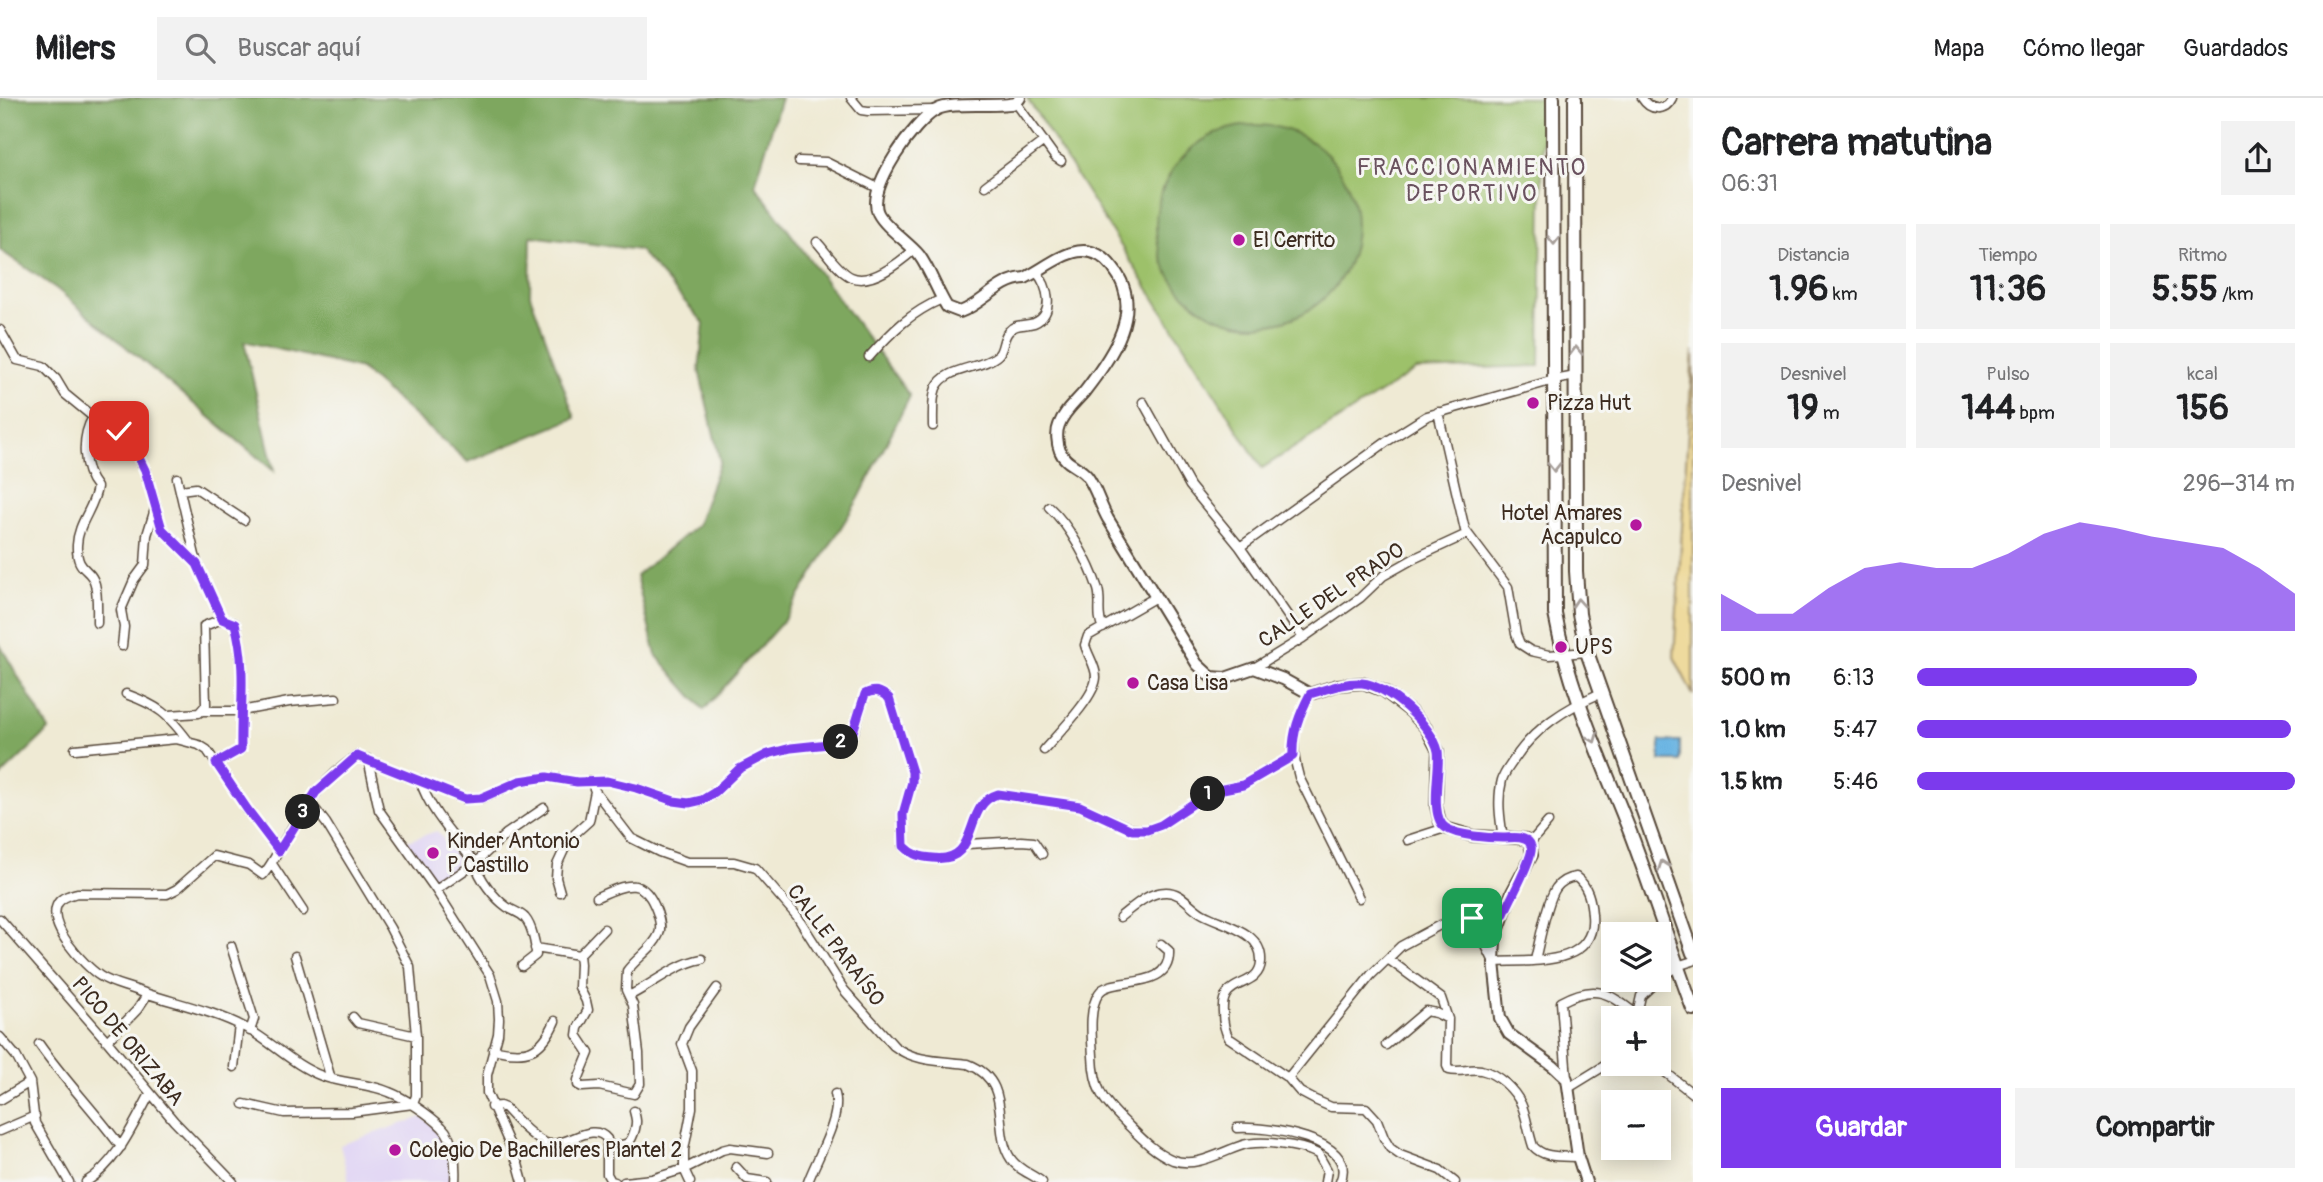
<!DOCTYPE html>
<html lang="es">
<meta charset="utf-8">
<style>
body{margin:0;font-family:Pangolin,sans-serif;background:#f2f2f2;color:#202124;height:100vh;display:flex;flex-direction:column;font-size:26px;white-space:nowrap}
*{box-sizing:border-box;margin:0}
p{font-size:23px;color:#757577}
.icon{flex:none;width:38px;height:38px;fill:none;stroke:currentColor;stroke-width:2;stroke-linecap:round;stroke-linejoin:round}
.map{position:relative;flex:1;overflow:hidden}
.sheet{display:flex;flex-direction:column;background:#fff;width:630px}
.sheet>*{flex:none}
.tools{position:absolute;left:1601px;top:824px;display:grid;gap:14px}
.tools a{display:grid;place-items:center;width:70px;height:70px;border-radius:0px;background:#fff;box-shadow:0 4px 18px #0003;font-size:35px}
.pin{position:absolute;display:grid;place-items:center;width:60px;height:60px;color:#fff;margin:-30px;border-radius:14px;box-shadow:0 4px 10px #0006}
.km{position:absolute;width:35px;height:35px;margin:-18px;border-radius:50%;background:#222;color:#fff;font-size:19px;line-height:35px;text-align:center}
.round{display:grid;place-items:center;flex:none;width:74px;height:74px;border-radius:0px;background:#f2f2f2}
.headline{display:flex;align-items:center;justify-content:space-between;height:119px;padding:0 28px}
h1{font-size:38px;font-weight:700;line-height:52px}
.metrics{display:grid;grid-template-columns:repeat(3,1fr);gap:10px;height:119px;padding:7px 28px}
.metrics div{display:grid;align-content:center;border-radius:0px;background:#f2f2f2;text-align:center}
.metrics b{font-size:35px;font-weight:700}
.metrics small{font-size:19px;font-weight:400}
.metrics p{font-size:19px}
.chart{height:196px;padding:14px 28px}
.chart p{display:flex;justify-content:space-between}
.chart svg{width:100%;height:126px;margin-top:7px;fill:#7c3aed;opacity:.7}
.primary-button{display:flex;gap:14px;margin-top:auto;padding:14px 28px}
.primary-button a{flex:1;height:80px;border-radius:0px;background:#7c3aed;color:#fff;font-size:28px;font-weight:700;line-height:80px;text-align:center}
.primary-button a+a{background:#f2f2f2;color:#202124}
ul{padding:0 28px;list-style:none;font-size:23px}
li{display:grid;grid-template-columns:112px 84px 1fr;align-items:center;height:52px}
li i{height:18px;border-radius:9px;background:#7c3aed}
header{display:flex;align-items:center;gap:42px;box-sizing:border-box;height:98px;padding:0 35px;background:#fff;border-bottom:2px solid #e0e0e0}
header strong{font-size:33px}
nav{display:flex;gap:38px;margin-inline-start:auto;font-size:24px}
.search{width:490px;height:63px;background:#f2f2f2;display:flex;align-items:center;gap:18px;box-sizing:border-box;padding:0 24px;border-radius:0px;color:#757577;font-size:26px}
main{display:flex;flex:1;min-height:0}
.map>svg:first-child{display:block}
.built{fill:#e0d4f4}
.green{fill:#9dc16a;stroke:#6c7644;stroke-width:2}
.forest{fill:#7ea75e;stroke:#5c683e;stroke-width:2}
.sand{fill:#eeda9e;stroke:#94825e;stroke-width:2}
.water{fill:#69b4e2;stroke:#526f80;stroke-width:2}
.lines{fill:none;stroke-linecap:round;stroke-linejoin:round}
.street-casing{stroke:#564739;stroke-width:11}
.secondary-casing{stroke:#564739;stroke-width:14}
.primary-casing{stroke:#564739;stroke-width:16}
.street{stroke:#fff;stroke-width:8}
.secondary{stroke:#fff;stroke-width:10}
.primary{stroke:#fff;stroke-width:12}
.oneway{stroke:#a79f9a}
.route-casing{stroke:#fff;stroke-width:14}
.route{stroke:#7c3aed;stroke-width:9}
.poi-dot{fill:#b5179e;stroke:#f6f6f2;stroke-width:2.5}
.labels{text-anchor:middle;stroke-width:6;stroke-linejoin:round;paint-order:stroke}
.poi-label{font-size:21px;fill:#3b2a1e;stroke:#f6f6f2;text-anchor:start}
.street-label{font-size:21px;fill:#3b2a1e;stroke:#f6f6f2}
.neighbourhood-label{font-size:23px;letter-spacing:2px;fill:#6a525f;stroke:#f6f6f2}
</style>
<header>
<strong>Milers</strong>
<div class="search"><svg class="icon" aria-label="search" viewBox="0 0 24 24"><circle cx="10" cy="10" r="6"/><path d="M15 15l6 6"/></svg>Buscar aquí</div>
<nav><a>Mapa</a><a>Cómo llegar</a><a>Guardados</a></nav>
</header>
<main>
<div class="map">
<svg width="1693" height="1084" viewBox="0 0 1693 1084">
<rect width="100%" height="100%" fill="#f6f6f2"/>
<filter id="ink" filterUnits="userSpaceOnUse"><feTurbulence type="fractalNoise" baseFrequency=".0143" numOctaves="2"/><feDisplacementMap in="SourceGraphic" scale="14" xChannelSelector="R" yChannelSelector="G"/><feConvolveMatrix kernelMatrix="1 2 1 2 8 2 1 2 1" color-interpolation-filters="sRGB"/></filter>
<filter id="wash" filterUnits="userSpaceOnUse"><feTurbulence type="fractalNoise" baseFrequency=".00686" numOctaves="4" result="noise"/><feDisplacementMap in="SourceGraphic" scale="28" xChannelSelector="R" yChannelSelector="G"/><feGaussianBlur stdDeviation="1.57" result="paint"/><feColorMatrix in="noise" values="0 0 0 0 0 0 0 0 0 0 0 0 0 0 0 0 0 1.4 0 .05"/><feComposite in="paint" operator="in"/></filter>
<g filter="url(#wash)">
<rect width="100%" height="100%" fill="#efead4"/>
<path class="built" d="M 437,733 L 462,766 L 435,785 L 404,744 Z
M 422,1019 L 444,1036 L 449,1056 L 451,1084 L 349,1084 L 340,1047 Z"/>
<path class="green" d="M 1027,0 L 1543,0 L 1540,268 L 1416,272 L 1262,370 Z"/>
<path class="forest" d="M 0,0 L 781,0 L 755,87 L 910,298 L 859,400 L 785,521 L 704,612 L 656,557 L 636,478 L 697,427 L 720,363 L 699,272 L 704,225 L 639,152 L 531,138 L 530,197 L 575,320 L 468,364 L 361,271 L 244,243 L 274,373 L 57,191 L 0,152 Z
M1156 127a100 100 0 1 1 200 0a100 100 0 1 1-200 0Z
M 0,547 L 49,632 L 0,679 Z"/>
<path class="sand" d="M 1693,252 L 1693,597 L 1674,559 Z"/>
<path class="water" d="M 1660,643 L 1680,643 L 1680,663 L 1660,663 Z"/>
</g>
<g filter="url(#ink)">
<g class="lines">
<g class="street-casing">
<path id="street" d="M 851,0 L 861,12 L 868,13 L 935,12
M 1642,0 C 1650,13 1665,14 1672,0
M 1016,5 L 1055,59 L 1061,63
M 799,63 L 826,64 L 878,90
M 985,88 L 1044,43
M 817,144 C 827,155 838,173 851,179 C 871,188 900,164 914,152
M 0,232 L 17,262 L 43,268 L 56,281 L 65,296 L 93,319 L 119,333 L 133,348 L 145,372 L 162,431 L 197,466 L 222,521
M 869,259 C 891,234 911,214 942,201
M 1143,304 L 1190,388 L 1240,449 L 1303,540
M 1438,314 L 1465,432 L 1508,489 L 1516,536 L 1520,546 L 1531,553 L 1549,557 L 1587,554
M 93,319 C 81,339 82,371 97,389 C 94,411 78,424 77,447 C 76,475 91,469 95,486 C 98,498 97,513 97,525
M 933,328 C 933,317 932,300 936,290 C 946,268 981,272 998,257 C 1004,252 1002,240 1009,233 C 1016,225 1025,228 1034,225 C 1055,217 1049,187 1036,174
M 177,380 L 197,466
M 180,392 L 196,390 L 244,422
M 1049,409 C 1070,428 1089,464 1098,491 C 1102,505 1096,517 1103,530
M 1240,449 L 1389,342 L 1427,318 L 1554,282 L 1576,278
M 122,548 L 124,529 L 121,512 L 134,482 L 145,467 L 147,437 L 156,408
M 1254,570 L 1303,540 L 1360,500 L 1383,478 L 1415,460 L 1467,436
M 126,596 C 159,608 168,616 189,644
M 1310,596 C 1294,627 1289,645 1299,679 L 1359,800
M 201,613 L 241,613 L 289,604 L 336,600
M 169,617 L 199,615 L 206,607 L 204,528 L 222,521 L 235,525 C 247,567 241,608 241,651 L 216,665
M 75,651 L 176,641 L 199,647 L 207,652 L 247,711 L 279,753
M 1044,652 C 1057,637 1096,598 1096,579 C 1096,568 1088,558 1085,547 L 1088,538 L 1156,499
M 368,661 L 379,712 L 436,792 L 490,877 L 498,903 L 499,921 L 498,936 L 487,977 L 487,995 L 518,1066 L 523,1084
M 420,682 C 430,714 455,739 475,765 C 479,780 494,800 507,809 C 513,813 521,815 525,820 C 532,828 536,847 536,857 L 522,868
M 591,683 L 595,693 L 631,740 L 659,754 L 687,764 L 734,764 L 755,770 L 797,818 L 844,892 L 894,948 C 914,964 943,963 968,966 C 1015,984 991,1033 1011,1061 C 1018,1072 1032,1076 1042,1084
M 309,703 L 326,725 L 390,830 L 410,869 L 416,938 L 416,998 L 413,1006
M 1503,740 C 1500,721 1497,701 1502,682 C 1504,675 1509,669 1513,663 C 1534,630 1566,610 1601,595
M 1408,742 L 1445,730
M 1530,745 L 1548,724
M 967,746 L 1021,743 L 1034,744 L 1042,756
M 272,766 L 303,813
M 436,792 L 475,765 L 506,736 L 544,710
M 560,794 L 556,780 L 557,767 L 569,741 L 589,723 L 595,693
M 1120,819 C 1133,809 1148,794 1166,794 C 1182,794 1190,809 1203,816 C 1223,827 1263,833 1261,864 C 1259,892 1220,878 1223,914 C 1223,924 1224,932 1229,940 L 1288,980 L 1300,994 L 1315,1002 L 1331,1009 L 1366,1010 L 1377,1022 L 1384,1040 L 1390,1050 L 1400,1057 L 1440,1072 L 1455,1084
M 1472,820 L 1494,864 C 1529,862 1597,870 1592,817 C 1591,802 1588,788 1576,779 C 1568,780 1561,783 1556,790 C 1547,802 1539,846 1535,862
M 0,821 L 107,943 L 174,1023 L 233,1084
M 1161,846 L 1169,853 C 1171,895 1110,877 1099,895 C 1088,911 1092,940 1093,958 C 1094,992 1103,1003 1127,1026 C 1141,1040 1154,1054 1173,1062 C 1196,1070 1219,1055 1240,1048 C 1258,1041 1301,1047 1318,1056 L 1327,1072 L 1325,1084
M 231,848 L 254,921 L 250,933
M 535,850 L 579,857
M 579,857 L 580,866 L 579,889 L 586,903 L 588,912 L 578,930 L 577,937 L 589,955 L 578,982 L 578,987 L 582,989 L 599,988 L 634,996 L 640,986 L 639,955 L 633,907 L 626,892 L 627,873 C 636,860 653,851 659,836 C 662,829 659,820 657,814 C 644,777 626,786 597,799
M 579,857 L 604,831
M 295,858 L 331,981
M 1388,861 L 1441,900 L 1448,921 L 1447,968 L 1449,972 C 1459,975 1470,970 1481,972 C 1490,974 1498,979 1505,985 C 1528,1006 1524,1021 1533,1048 C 1544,1061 1563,1058 1578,1059
M 1659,881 L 1677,868 L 1693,863
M 629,898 C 653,886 675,866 702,861
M 353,919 L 358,925 L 416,938
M 1636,920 L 1641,898 L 1658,882
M 0,939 L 16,958 L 30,984 L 35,1025 L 69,1084
M 107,943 L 137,912 L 147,897
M 39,946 C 64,982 95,1013 121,1049
M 1386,947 L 1426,913 L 1436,915 L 1448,921
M 493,951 C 525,959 541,956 555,923
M 1655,966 L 1693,996
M 234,969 L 239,927
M 1288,980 L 1371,877 L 1401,848 L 1440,827 L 1472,820 L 1504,815
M 1567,981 L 1561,904 C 1596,885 1609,895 1636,916
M 1570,989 L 1614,962
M 0,1002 L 30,984
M 244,1006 L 284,1015 L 352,1014 L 413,1006
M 491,1009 L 500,1008 L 505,1010 C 514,1020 537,1044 549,1046 C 568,1048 593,1023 607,1041 L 607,1076 L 611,1083 L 615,1084
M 1237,1030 C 1264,1028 1360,1040 1340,1084
M 0,1033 L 35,1018
M 607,1049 C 625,1046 630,1050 635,1031 C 637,1023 636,1021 634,1013
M 736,1069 L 747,1081 L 767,1084
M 86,1084 C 117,1065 133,1027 150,996
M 455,1084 C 456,1068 455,1041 442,1029 C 430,1017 405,1000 389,994 C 368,985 344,986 322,978 C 293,967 272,944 246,930 C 210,911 168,904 130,890 C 121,887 109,884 100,878 C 84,867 45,827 58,805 C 62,799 70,797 77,795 L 167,796 L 177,791 L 214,758 L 249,767 L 263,777 C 273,765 278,753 286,740 C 304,708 326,678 357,658 L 465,701 L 481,700 L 520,683 L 546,679 L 577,684 L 607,683 L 636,690 L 674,703 L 689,705 L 702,702 L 715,694 L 739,671 L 768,656 L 791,650 L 838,645 L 848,641 L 854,634 L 865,596 C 875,591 880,593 889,599 L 912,674 L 912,684 L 903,716 L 904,748 C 913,757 920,759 933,760 C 982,766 961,706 998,696 L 1080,708 L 1132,731 L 1147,732 L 1161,727 L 1205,697 L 1218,692 L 1243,687 L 1293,658
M 624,1084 L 652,1081 L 684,1071 L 722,1052 L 730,1050 L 768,1055
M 690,1084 L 684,1071 L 684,1052 L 692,1010 L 692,973 L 682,946 L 689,929 L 717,890
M 808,1084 C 816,1061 842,1020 835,996"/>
</g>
<g class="secondary-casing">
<path id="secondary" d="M 1020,0 L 1016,5 C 994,10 952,3 936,12 C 915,23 866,90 878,115 C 885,129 908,144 919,157 C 930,172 937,193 947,209 L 960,214 C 983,206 999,181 1025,180 C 1056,164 1085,134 1113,170 C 1146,211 1112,258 1085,293 C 1076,304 1064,313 1059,327 C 1056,334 1057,346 1060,353 C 1065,366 1079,368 1087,378 C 1096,390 1100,407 1108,421 C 1138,469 1167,518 1197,566 L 1211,579 L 1225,580 L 1254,570 L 1283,581 L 1310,596 L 1338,587 L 1363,585 L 1384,593 L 1411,614 L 1426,630 L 1438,653 L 1436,708 L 1440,724 L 1445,730 L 1473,738 L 1517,740 L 1526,741 L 1530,745 L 1532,757 L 1512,794 L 1495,842 L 1494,864 L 1500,920 L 1509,936 L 1553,968 L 1567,981 L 1578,1059 L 1586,1084"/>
</g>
<g class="primary-casing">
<path id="primary" d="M 1553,0 L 1555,516 C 1569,592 1602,663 1630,734 C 1652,792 1671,852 1693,911
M 1575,0 L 1576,473 L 1579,516 L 1587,554 L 1693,855"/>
</g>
<use href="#street" class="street"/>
<use href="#secondary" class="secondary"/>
<use href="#primary" class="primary"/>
</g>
<defs><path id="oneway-chevron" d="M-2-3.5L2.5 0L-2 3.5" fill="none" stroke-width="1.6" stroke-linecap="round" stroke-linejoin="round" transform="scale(1.75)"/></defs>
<g class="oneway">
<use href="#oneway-chevron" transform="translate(1554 142) rotate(90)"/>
<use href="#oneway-chevron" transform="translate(1576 253) rotate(-91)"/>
<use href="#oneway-chevron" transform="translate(1554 369) rotate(90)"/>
<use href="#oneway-chevron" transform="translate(1578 505) rotate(-94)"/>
<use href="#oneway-chevron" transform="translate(1593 640) rotate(69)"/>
<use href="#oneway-chevron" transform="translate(1663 767) rotate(-110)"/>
</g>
</g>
<g class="lines" filter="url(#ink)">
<g class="route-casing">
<path id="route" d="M 119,333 L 133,348 L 145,372 L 162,431 L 197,466 L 222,521 L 235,526 C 247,569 240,607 241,651 L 216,665 L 247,711 L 279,753 L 316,694 L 357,658 L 465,701 L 481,700 L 520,683 L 547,679 L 577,684 L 607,683 L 636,690 L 674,703 L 689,705 L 702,702 L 715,694 L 739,671 L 768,656 L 791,650 L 838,645 L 848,641 L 853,634 L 865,596 C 875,591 880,593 889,600 L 912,674 L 912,684 L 903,716 L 904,748 C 913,757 920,759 933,760 C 982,766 961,707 998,696 L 1080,708 L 1132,732 L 1147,732 L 1161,727 L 1206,697 L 1218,692 L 1243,687 L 1293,658 C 1292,635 1299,617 1310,596 C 1327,591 1344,584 1362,585 C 1387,587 1433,628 1438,653 C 1441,671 1428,719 1446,730 C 1458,738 1489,740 1503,740 C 1510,740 1518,738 1524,741 C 1528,742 1530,744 1531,748 C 1535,757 1509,803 1504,816 L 1472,820"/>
</g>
<use href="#route" class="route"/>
</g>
<g class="poi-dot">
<circle cx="1239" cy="142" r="7"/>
<circle cx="1533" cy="305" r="7"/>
<circle cx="1636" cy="427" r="7"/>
<circle cx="1561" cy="549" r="7"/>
<circle cx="1133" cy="585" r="7"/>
<circle cx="433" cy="755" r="7"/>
<circle cx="395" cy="1052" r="7"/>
</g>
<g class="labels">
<g class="poi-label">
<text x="1253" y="149">El Cerrito</text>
<text x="1547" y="312">Pizza Hut</text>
<text x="1622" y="422" text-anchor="end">Hotel Amares<tspan x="1622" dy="24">Acapulco</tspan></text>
<text x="1575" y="556">UPS</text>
<text x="1147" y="592">Casa Lisa</text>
<text x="447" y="750">Kinder Antonio<tspan x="447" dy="24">P Castillo</tspan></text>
<text x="409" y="1059">Colegio De Bachilleres Plantel 2</text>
</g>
<g class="street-label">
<text transform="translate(1331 497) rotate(-34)" y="7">CALLE DEL PRADO</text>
<text transform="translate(836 847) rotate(53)" y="7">CALLE PARAÍSO</text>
<text transform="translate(128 943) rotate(50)" y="7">PICO DE ORIZABA</text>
</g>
<g class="neighbourhood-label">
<text x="1472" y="77">FRACCIONAMIENTO<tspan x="1472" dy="26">DEPORTIVO</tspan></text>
</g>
</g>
</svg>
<div class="tools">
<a><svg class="icon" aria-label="layers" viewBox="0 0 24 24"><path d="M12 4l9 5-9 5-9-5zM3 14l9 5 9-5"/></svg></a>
<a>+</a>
<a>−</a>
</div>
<div class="pin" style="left:1472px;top:820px;background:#1e9e55"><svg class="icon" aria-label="arrive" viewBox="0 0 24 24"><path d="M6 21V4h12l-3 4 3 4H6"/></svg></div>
<div class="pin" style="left:119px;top:333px;background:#d93025"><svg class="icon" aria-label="check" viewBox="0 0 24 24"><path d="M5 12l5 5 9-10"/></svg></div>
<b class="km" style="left:1208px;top:696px">1</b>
<b class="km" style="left:841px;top:644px">2</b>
<b class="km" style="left:303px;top:714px">3</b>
</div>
<section class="sheet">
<div class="headline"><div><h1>Carrera matutina</h1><p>06:31</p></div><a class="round"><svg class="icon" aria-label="share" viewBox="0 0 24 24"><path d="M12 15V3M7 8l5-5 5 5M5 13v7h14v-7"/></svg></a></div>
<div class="metrics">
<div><p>Distancia</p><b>1.96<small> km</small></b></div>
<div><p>Tiempo</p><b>11:36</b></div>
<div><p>Ritmo</p><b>5:55<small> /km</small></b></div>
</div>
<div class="metrics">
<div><p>Desnivel</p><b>19<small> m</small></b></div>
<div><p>Pulso</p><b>144<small> bpm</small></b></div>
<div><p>kcal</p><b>156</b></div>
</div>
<div class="chart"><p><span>Desnivel</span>296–314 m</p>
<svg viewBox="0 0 160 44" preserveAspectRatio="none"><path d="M0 44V31L10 38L20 38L30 29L40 22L50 20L60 22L70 22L80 17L90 10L100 6L110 8L120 11L130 13L140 15L150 22L160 31V44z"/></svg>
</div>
<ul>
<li><b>500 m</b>6:13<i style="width:74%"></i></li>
<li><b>1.0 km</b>5:47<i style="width:99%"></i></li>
<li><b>1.5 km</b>5:46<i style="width:100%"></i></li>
</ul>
<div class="primary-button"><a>Guardar</a><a>Compartir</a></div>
</section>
</main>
